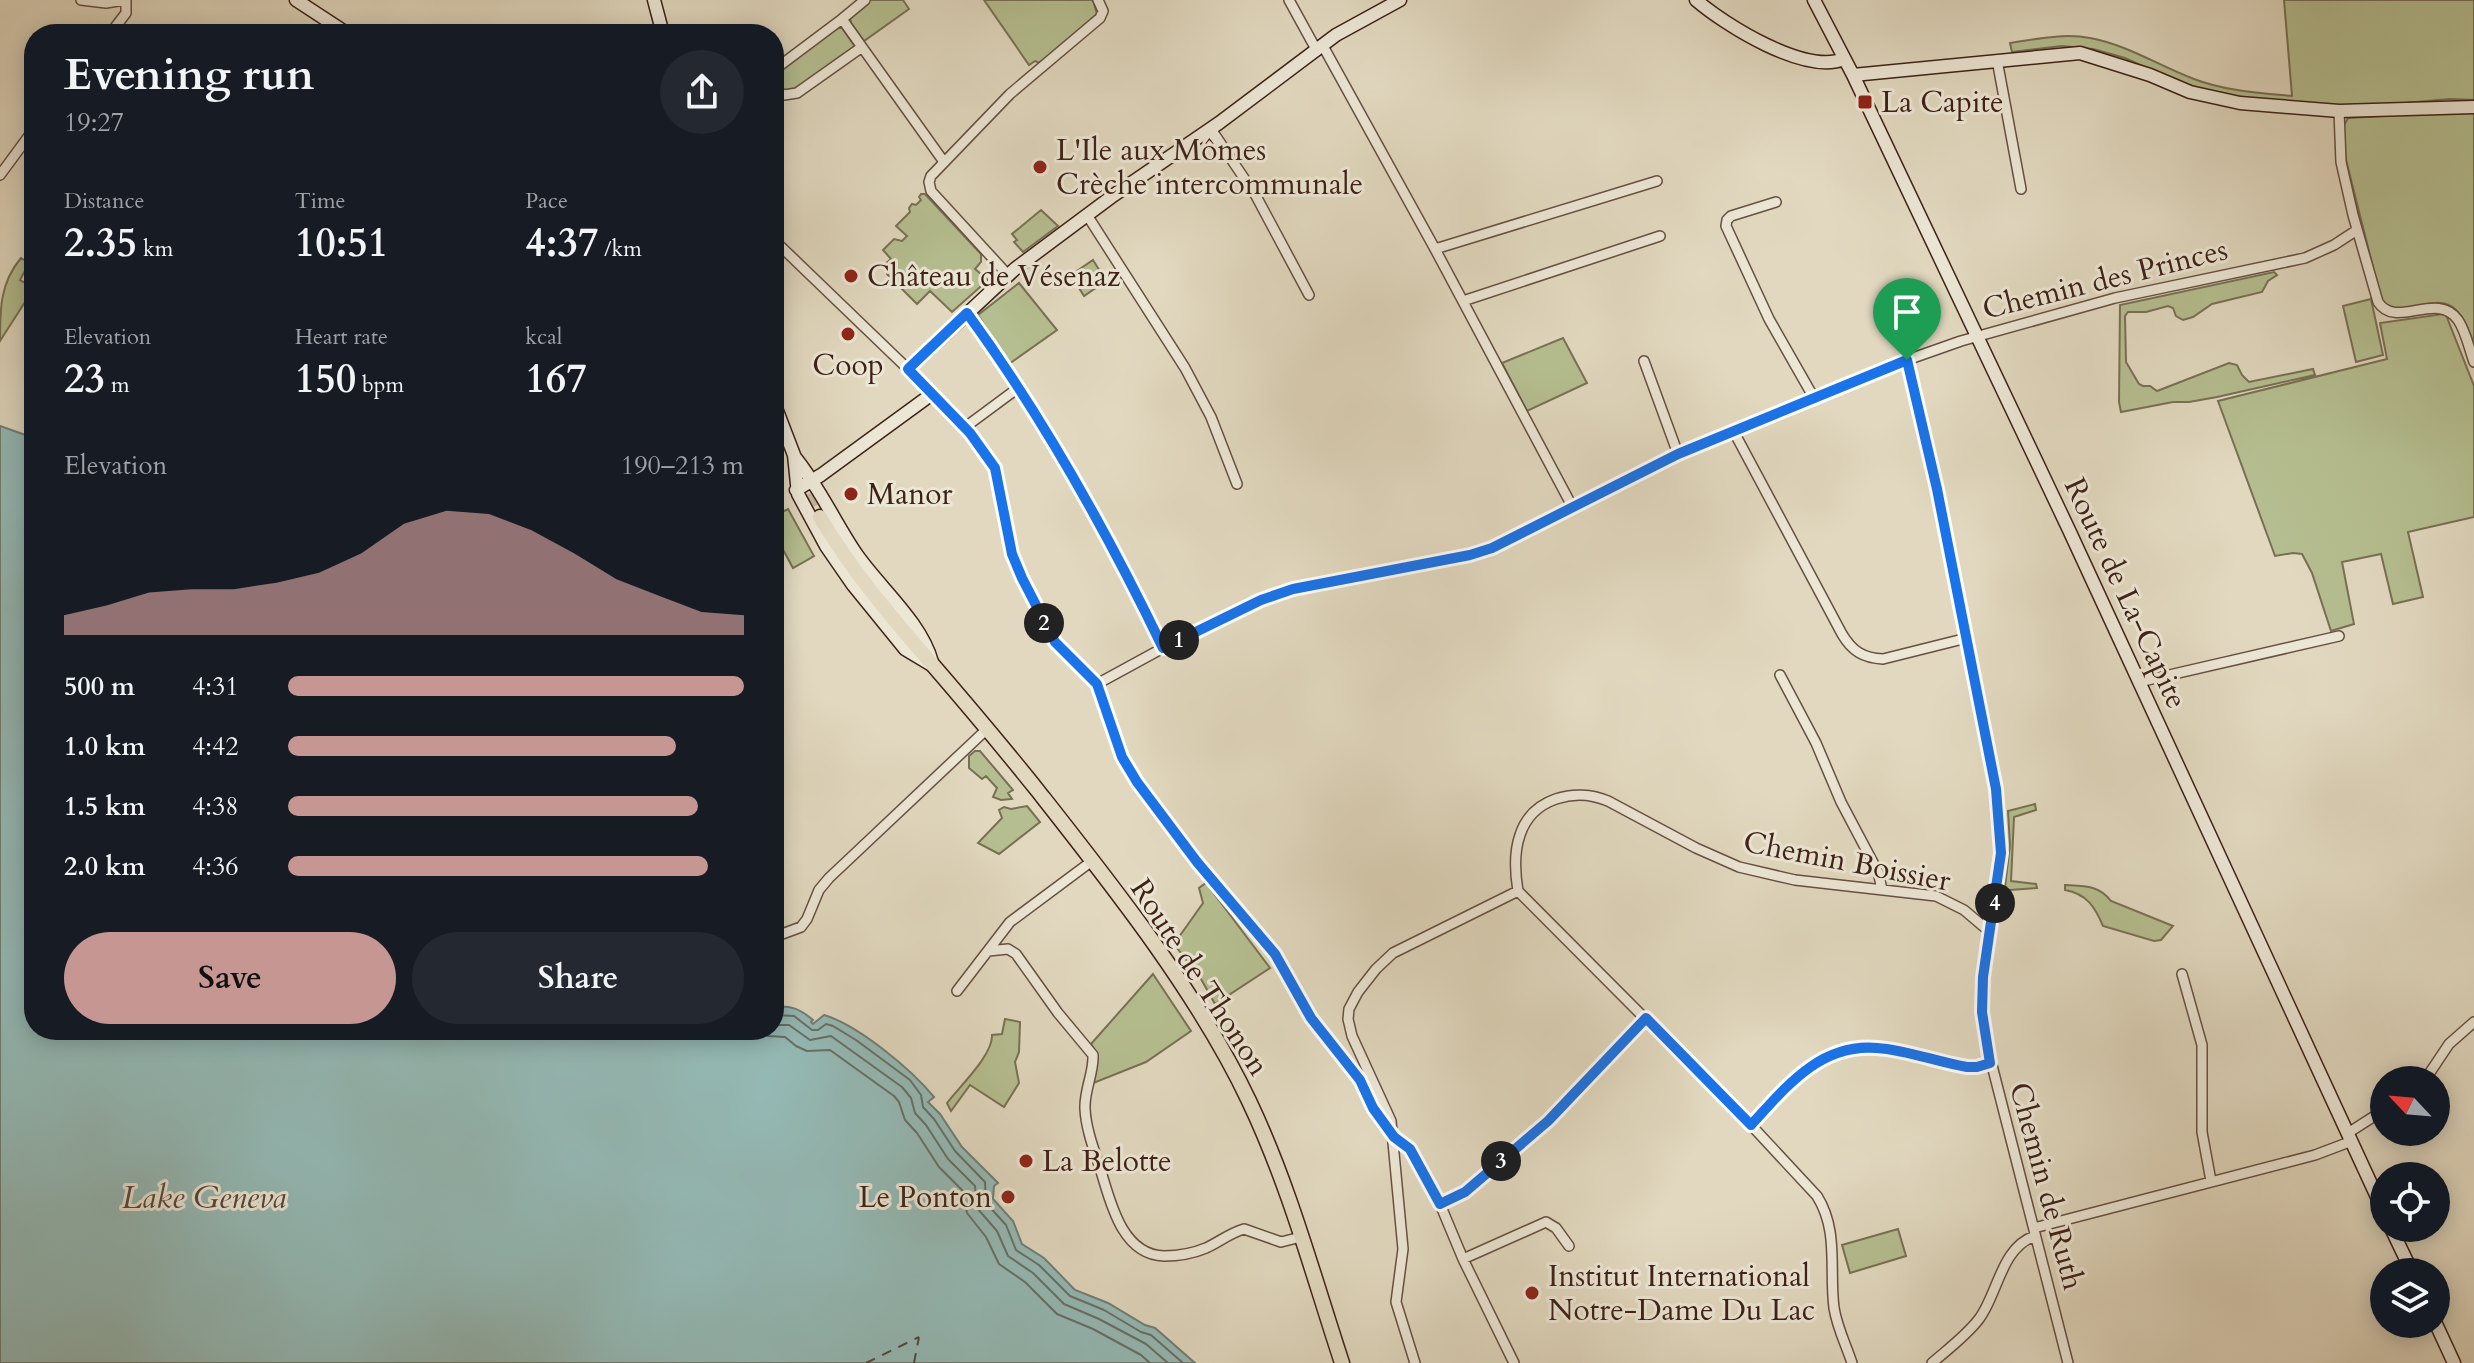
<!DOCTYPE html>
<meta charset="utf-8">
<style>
body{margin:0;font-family:Cardo,serif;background:#242831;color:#f1f3f6;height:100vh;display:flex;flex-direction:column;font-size:30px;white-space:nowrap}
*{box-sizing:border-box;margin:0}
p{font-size:26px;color:#9ea1a6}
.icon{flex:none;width:44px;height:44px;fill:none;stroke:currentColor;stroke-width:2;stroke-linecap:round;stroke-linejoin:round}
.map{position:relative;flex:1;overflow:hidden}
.side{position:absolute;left:24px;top:24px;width:760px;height:1016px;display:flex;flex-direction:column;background:#171b24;border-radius:32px;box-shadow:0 4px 20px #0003}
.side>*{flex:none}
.needle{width:52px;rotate:296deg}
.buttons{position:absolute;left:2370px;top:1066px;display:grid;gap:16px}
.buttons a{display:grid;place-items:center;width:80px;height:80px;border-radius:50%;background:#171b24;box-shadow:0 4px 20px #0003;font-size:40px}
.pin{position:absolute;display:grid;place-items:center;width:68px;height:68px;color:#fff;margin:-82px -34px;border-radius:50% 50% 50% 0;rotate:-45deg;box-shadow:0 0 8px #0007}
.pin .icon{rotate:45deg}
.km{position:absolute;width:40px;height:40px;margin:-20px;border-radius:50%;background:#222;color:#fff;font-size:22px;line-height:40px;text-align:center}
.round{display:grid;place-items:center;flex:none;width:84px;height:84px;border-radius:42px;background:#242831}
.head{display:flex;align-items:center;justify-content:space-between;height:136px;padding:0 40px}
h1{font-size:44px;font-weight:600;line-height:60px}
.figures{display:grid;grid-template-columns:repeat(3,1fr);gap:12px;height:136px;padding:8px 40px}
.figures div{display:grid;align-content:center}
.figures b{font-size:40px;font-weight:600}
.figures small{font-size:22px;font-weight:400}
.figures p{font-size:22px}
.chart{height:224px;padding:16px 40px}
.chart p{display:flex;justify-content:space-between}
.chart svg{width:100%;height:144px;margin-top:8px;fill:#c59692;opacity:.7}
.action{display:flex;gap:16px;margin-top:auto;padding:16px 40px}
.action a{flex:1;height:92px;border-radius:48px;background:#c59692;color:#111;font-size:32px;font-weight:600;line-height:92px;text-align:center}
.action a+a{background:#242831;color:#f1f3f6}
ul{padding:0 40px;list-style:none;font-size:26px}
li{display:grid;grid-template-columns:128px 96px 1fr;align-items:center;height:60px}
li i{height:20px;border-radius:10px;background:#c59692}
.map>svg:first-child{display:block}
.green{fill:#b5be90;stroke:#797054;stroke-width:2}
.water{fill:#94b9b5;stroke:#717d76;stroke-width:2}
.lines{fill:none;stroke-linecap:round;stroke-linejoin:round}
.shore{stroke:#686e66;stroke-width:2}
.ferry{stroke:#53483f;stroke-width:2;stroke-dasharray:10 8;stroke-linecap:butt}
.primary-tunnel{stroke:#c0b49e;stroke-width:14;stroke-dasharray:14 7;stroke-linecap:butt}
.street-casing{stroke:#665042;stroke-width:12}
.secondary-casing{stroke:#3d2218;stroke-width:15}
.primary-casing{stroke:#3d2218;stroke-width:17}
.street{stroke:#ece6d5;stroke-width:9}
.secondary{stroke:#ece6d5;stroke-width:12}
.primary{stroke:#e1d8bf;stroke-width:14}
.route-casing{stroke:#fff;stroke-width:16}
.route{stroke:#1a73e8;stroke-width:10}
.poi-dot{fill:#8f2418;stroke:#ece6d5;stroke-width:3}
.labels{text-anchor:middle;stroke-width:6;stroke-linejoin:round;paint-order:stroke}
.poi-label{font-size:30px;fill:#3d2218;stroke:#ece6d5;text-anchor:start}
.street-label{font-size:30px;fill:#3d2218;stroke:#ece6d5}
.water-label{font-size:32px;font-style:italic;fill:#53483f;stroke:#ece6d5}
</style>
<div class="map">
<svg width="2474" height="1363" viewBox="0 0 2474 1363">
<rect width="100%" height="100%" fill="#e1d8bf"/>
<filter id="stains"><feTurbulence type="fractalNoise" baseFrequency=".0025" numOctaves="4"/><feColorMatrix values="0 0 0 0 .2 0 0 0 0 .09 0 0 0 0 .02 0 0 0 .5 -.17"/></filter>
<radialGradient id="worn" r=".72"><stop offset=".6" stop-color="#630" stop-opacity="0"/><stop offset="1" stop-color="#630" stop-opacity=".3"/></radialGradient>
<path class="green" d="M 869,0 L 903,0 L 909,9 L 864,41 L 851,23 L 850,18 Z
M 984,0 L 1093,0 L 1097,14 L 1040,63 L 1035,61 L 1029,65 Z
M 2284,0 L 2474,0 L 2474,100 L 2449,99 L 2361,107 L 2232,98 L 2179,83 L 2125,58 L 2093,49 L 2062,46 L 2012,52 L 2010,43 C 2036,39 2064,33 2090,38 C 2128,45 2159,66 2194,79 C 2225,91 2260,93 2292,96 Z
M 838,28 L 842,28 L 856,48 L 796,91 L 788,92 L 778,88 L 777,75 L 781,68 Z
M 2430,113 L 2474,113 L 2474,344 C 2469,332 2465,319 2456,310 C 2439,293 2413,312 2393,308 C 2392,308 2383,303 2382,303 L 2344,152 L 2342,129 L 2348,118 Z
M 921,194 L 925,194 L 981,254 L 981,262 L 975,269 L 988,280 L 952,312 L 930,291 L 917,304 L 887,274 L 887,270 L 884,265 L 891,259 L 883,250 L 894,239 L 902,241 L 907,236 L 896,226 L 910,212 L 909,208 L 912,204 L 916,205 L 921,200 L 919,197 Z
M 1041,210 L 1058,226 L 1023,252 L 1014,242 L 1017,240 L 1012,234 Z
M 21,258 L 29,263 L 20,280 L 27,284 L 34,276 L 34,288 L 0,341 C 0,309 0,283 21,258 Z
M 1093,260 L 1106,281 L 1084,296 L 1071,275 Z
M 2274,272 L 2277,275 L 2268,281 L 2262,292 L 2212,304 L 2193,317 L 2183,320 L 2176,316 L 2173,308 L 2168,306 L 2146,312 L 2128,312 L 2125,316 L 2126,362 L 2139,384 L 2143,386 L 2150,386 L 2157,391 L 2229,363 L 2237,365 L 2242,375 L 2249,382 L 2313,369 L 2315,375 L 2217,397 L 2189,402 L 2173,402 L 2121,412 L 2119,402 L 2120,305 Z
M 1019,283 L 1057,330 L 1009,364 L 978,315 Z
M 2371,299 L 2383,355 L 2356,362 L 2343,306 Z
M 2443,314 L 2446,315 L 2474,386 L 2474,517 L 2408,532 L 2423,597 L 2393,604 L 2381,554 L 2342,562 L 2354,624 L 2331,631 L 2312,573 L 2302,554 L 2293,553 L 2275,556 L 2218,401 L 2387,359 L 2380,323 Z
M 1563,338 L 1587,383 L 1527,411 L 1502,363 Z
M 788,509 L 814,556 L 793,568 L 774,533 L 774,516 Z
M 975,751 L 980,751 L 1013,790 L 1008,793 L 1012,799 L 1001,800 L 993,797 L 997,788 L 986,776 L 982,779 L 969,768 L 969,756 Z
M 2035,804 L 2036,810 L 2014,817 L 2011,881 L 2036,884 L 2037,888 L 2010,890 L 2006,895 L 2004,895 L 2010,845 L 2008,811 Z
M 1027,806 L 1040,822 L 999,854 L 978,843 L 1002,818 L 999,810 L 1004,807 L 1011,809 Z
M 1206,883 L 1270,968 L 1215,1004 L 1201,979 L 1174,944 L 1203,903 L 1199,888 Z
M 2065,885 C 2084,886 2099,885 2111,901 L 2173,926 L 2161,940 L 2154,941 L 2103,926 C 2095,907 2087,894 2065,890 Z
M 1153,974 L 1191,1031 L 1146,1062 L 1091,1084 L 1096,1053 L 1091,1044 Z
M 1005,1019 L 1020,1022 L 1019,1052 L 1015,1062 L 1019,1083 L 1004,1107 L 970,1085 L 951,1111 L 947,1103 C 960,1086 993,1055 992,1035 L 1002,1034 Z
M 1898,1229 L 1906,1256 L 1850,1273 L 1842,1245 Z"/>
<path class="water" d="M 0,426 L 34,438 L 34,1030 L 774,1030 L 774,1007 C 791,1005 800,1009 813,1020 L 811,1022 L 813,1024 L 824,1015 C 858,1025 911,1069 934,1097 L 928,1102 L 940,1114 L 962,1147 L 998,1183 L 994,1186 L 993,1199 L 1013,1221 L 1022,1244 L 1044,1258 L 1075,1290 L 1108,1303 L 1145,1325 L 1155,1328 L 1195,1363 L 0,1363 Z"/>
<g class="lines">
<path class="shore" d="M 774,1015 L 794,1016 L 812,1030 L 818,1030 L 826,1024 L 833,1026 L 856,1040 L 910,1080 L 921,1095 L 923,1107 L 934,1119 L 955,1151 L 985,1182 L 986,1203 L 1006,1225 L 1016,1250 L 1039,1265 L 1070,1296 L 1104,1310 L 1141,1332 L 1151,1335 L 1183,1363
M 774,1025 L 789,1025 L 810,1040 L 831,1036 L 902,1087 L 911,1098 L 915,1113 L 926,1125 L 948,1159 L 975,1186 L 977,1208 L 997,1231 L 1008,1256 L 1033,1273 L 1064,1304 L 1099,1319 L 1146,1344 L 1168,1363
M 756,1030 L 768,1036 L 785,1037 L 796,1046 L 807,1051 L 830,1050 L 894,1096 L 899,1102 L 905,1120 L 917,1133 L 939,1167 L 963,1191 L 967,1213 L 986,1237 L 999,1264 L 1025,1282 L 1057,1314 L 1093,1329 L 1141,1355 L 1150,1363"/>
<path class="ferry" d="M 866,1363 L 919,1337
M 914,1363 L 919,1337"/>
<path class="primary-tunnel" d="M 801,474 L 820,517"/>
<g class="street-casing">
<path id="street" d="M 81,0 L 106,3 L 124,0
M 865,0 L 842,19 L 944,162
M 1289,0 L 1317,51
M 110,34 L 126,13 L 126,0
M 1323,46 L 1435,249 L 1572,506
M 1997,60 L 2021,189
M 774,76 L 778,67 L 842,19
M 774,90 L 784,95 L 797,93 L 862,47
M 2339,111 L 2341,162 L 2353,215 L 2378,302 C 2396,330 2437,290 2458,320 C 2466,332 2469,348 2474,362
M 1211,129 L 1256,196 L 1309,295
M 0,175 L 34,129
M 1776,202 L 1731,216 L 1727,220 L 1726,226 L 1769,319 L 1814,398
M 1087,215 L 1185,368 L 1211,417 L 1237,484
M 774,240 L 908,369
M 1435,249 L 1657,181
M 1008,275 L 931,191 L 929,182 L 931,176 L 1010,94 L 1100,18 L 1103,11 L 1098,0
M 1463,301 L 1660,236
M 967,313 C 1044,416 1107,532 1163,648
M 1907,360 L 1937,489 L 1996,789 C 1999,815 2002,842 2000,869 C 1995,923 1975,978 1984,1034 L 2068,1363
M 1644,361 L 1678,454
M 932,394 L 974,439 L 995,468 L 1012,554 L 1022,578 L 1055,642 L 1097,684 L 1122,757 L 1160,814 L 1197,862 L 1275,954 L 1311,1018 L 1360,1080 L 1373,1108 L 1394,1137 L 1410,1149 L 1440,1204 L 1463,1259 L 1514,1363
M 964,428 L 1018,388
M 1734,432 L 1842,634 C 1852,651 1863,658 1883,659 L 1967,638
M 1780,675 L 1816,743 L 1841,802 L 1878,872 L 1882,889
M 2139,682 L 2339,636
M 1097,684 L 1163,648 L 1261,600 L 1293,589 L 1470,555 L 1492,548 L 1678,454 L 1907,360 L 1961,341 L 2115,298 L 2305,258 L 2334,245 L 2357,230
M 1518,891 L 1751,1125 L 1817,1196 C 1839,1231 1829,1269 1834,1308 C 1837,1327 1846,1345 1852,1363
M 774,937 L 801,927 L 807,919 L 819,890 L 829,878 L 987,729
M 988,951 L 1008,949 L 1016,954 L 1058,1013 L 1093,1055 C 1094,1073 1084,1090 1085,1109 C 1086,1129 1094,1150 1100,1168 C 1110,1200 1121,1255 1164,1256 C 1177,1256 1194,1253 1206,1248 C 1219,1242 1230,1233 1244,1229 L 1281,1242 L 1301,1237
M 2182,974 L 2202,1045 L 2202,1132 L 2211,1181
M 957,991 L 1010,922 L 1092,861
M 2425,1080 L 2449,1044 L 2474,1022
M 1751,1125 C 1788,1084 1817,1045 1877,1048 L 1967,1067 L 1977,1067 L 1990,1063
M 2348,1133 L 2384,1110
M 1440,1204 L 1465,1192 L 1548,1121 L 1646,1018
M 2034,1228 L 2315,1155 L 2352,1141
M 1463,1259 L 1546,1222 L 1556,1228 L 1569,1246
M 1415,1363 L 1396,1302 L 1403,1249 L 1391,1121 L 1352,1036 L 1348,1019 L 1349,1009 L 1358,992 L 1376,969 L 1393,953 L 1518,891 C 1515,873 1514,852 1520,835 C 1532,798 1575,787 1608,801 L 1696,848 L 1739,867 L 1795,880 L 1936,896 L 1964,910 L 1990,932
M 1932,1363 C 1948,1349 1966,1336 1979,1319 C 1998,1294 2001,1247 2035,1236"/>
</g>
<g class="secondary-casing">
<path id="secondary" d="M 296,0 L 348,34
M 654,0 L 663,34
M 1696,0 C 1725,25 1805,75 1844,59
M 1814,0 L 1853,75 L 2069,530 L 2384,1212
M 1853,75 L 2080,53 L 2150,75 L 2190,92 L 2240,103 L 2339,111 L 2474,107
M 774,403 L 794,455 L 798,494 L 826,546 L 853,585 L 905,649 L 930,664
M 794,456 C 819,486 835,523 857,555 C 881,589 921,622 932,662
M 796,490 L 821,475 L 932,394 L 908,369 L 1016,268 L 1114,195 L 1219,123 L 1336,35 L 1400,0
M 2391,1228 L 2412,1272
M 2436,1324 L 2454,1363"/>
</g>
<g class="primary-casing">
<path id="primary" d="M 820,517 C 850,568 887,612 926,657 C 964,701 1002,746 1038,791 C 1112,885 1198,993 1249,1101 C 1289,1185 1313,1275 1342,1363"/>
</g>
<use href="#street" class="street"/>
<use href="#secondary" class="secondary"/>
<use href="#primary" class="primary"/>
</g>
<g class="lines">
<g class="route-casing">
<path id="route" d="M 967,313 C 1043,417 1107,532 1163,648 L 1261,600 L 1293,589 L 1470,555 L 1492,548 L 1678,454 L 1907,360 L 1937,489 L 1996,789 L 2001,853 L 1983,977 L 1982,1012 L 1990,1063 L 1977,1067 L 1967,1067 C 1937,1062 1907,1050 1877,1048 C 1820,1043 1786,1087 1751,1125 L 1646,1018 L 1548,1121 L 1465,1192 L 1440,1204 L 1410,1149 L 1394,1137 L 1373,1108 L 1360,1080 L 1311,1018 L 1275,954 L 1197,862 L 1137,782 L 1122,757 L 1097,684 L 1055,642 L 1022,578 L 1012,554 L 995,468 L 970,433 L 908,369 Z"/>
</g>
<use href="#route" class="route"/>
</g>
<g class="poi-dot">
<rect x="1857" y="94" width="16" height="16" rx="4"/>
<circle cx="1040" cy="167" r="8"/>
<circle cx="851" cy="276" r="8"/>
<circle cx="848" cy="334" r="8"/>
<circle cx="851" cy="494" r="8"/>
<circle cx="1026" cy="1161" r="8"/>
<circle cx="1008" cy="1197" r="8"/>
<circle cx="1532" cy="1293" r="8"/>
</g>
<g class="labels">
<g class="poi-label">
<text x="1881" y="112">La Capite</text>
<text x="1056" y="160">L'Ile aux Mômes<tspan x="1056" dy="34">Crèche intercommunale</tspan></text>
<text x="867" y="286">Château de Vésenaz</text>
<text x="848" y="375" text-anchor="middle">Coop</text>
<text x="867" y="504">Manor</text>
<text x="1042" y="1171">La Belotte</text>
<text x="992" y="1207" text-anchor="end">Le Ponton</text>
<text x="1548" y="1286">Institut International<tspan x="1548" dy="34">Notre-Dame Du Lac</tspan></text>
</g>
<g class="street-label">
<text transform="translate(2105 279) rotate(-14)" y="10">Chemin des Princes</text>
<text transform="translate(2126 593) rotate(65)" y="10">Route de La-Capite</text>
<text transform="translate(1847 861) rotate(11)" y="10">Chemin Boissier</text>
<text transform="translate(1200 977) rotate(57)" y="10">Route de Thonon</text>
<text transform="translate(2047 1186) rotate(75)" y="10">Chemin de Ruth</text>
</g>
<g class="water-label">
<text x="204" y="1208">Lake Geneva</text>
</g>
</g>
<rect width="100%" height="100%" filter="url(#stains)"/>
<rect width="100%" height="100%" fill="url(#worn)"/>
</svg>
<div class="buttons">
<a><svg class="needle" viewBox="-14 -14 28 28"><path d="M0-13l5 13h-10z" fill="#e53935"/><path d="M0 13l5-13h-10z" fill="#9ea1a6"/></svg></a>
<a><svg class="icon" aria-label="locate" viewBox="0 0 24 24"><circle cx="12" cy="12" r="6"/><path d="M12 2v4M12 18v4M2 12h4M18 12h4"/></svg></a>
<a><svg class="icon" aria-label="layers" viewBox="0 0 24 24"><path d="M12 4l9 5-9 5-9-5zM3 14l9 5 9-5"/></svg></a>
</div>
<div class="pin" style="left:1907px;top:360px;background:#1e9e55"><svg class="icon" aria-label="arrive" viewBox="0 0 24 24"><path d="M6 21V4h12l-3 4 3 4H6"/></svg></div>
<b class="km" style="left:1179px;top:640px">1</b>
<b class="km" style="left:1044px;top:623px">2</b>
<b class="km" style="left:1501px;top:1161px">3</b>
<b class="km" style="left:1995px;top:903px">4</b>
<section class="side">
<div class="head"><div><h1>Evening run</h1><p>19:27</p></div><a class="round"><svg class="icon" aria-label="share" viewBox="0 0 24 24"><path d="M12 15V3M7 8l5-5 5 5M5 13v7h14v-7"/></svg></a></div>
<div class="figures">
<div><p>Distance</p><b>2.35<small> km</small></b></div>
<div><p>Time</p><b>10:51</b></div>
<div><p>Pace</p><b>4:37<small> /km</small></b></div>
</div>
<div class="figures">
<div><p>Elevation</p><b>23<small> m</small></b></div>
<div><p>Heart rate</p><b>150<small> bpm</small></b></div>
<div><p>kcal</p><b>167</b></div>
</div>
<div class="chart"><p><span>Elevation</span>190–213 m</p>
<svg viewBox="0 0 160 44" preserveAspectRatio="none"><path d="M0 44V38L10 35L20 31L30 30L40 30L50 28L60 25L70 19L80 10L90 6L100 7L110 12L120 19L130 27L140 32L150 37L160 38V44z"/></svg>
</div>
<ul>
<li><b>500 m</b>4:31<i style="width:100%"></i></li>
<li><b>1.0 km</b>4:42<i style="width:85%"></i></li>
<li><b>1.5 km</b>4:38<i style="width:90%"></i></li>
<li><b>2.0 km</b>4:36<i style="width:92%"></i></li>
</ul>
<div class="action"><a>Save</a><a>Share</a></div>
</section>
</div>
